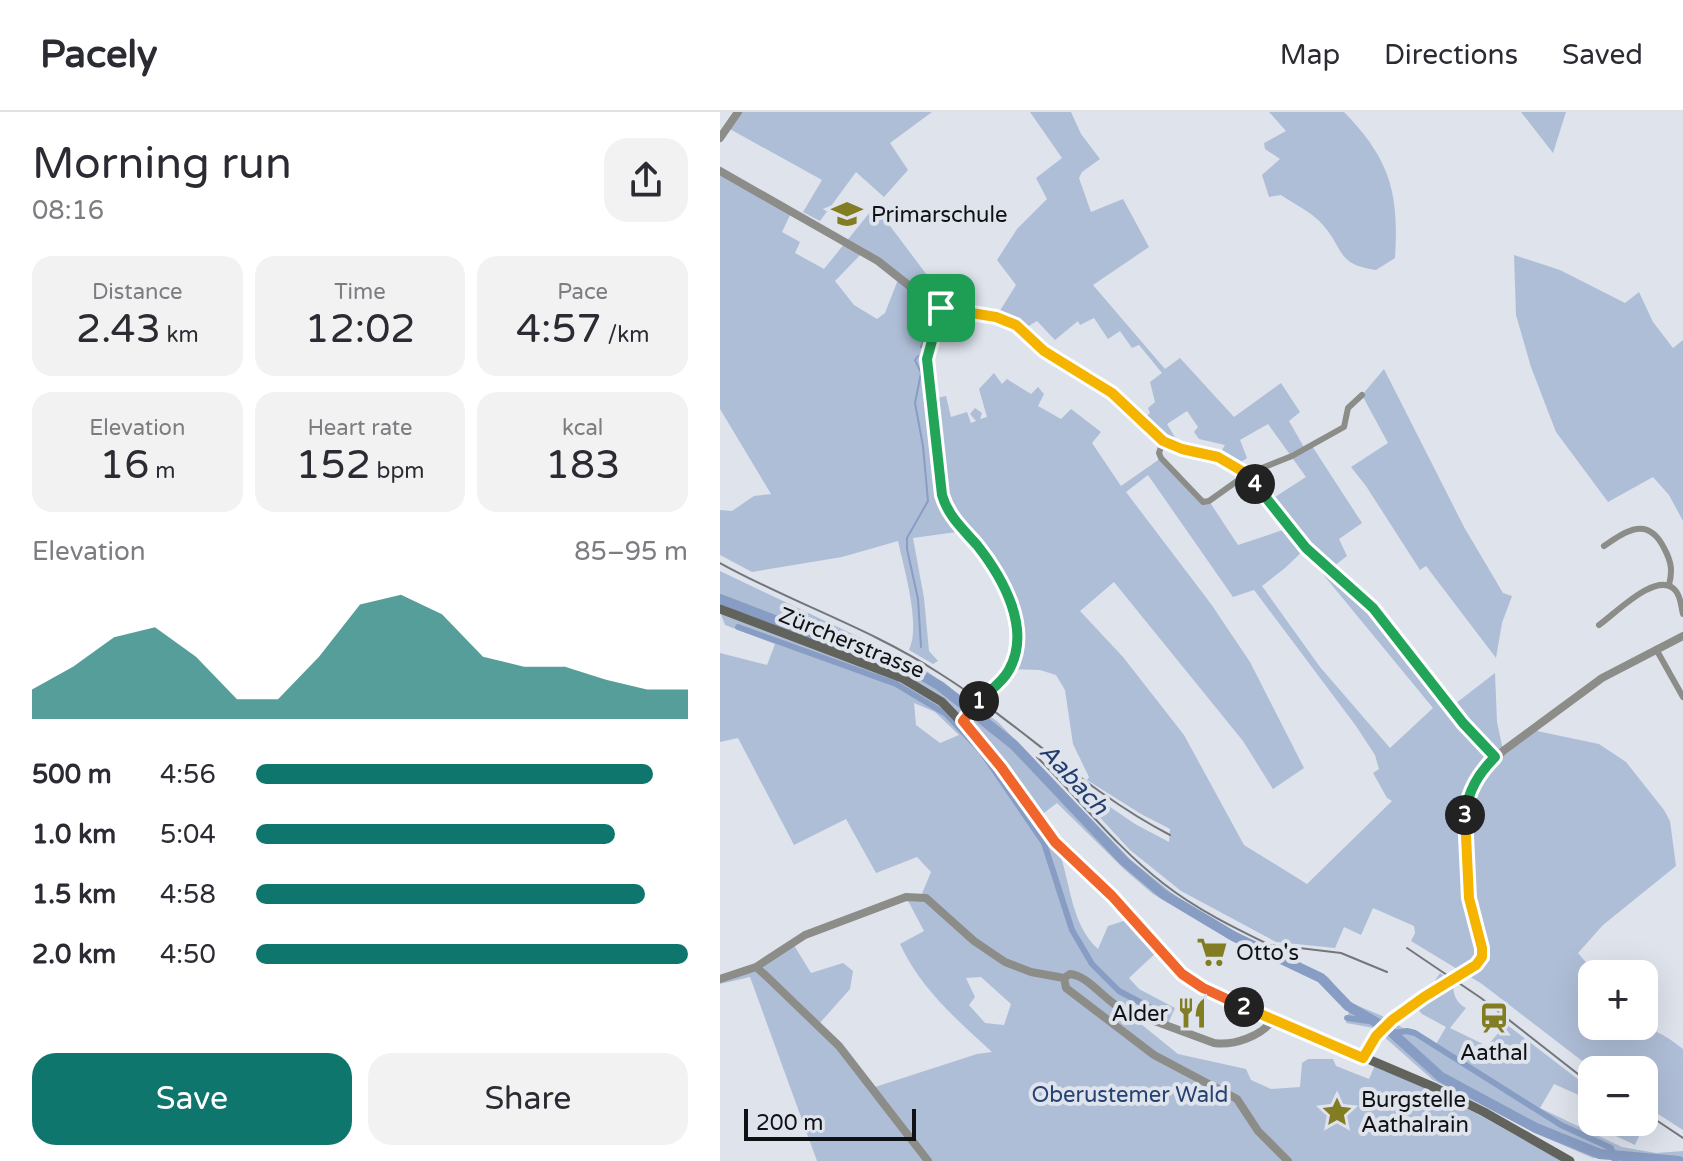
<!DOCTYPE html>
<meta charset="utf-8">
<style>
body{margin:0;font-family:"Varela Round",sans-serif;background:#f2f2f3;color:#2b2b33;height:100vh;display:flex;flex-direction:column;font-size:30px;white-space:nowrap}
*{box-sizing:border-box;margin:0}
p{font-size:26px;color:#7c7c81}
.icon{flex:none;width:44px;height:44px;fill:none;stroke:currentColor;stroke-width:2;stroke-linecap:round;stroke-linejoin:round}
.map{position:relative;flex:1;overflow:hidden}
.side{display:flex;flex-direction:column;background:#fff;width:720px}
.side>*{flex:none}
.tools{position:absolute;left:858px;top:848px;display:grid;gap:16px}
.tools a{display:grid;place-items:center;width:80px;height:80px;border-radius:16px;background:#fff;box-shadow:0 8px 32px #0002;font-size:40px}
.scale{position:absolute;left:24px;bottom:20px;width:172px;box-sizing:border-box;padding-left:8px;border:4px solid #0f1114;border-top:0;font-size:22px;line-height:28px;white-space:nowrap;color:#0f1114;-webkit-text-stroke:6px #dee3ec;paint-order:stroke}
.pin{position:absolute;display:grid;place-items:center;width:68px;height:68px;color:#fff;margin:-34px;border-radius:16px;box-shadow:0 4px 12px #0006}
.km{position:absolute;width:40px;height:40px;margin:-20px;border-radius:50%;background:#222;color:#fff;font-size:22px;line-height:40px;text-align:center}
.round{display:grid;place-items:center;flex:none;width:84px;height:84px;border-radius:24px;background:#f2f2f3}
.headline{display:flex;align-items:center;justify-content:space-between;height:136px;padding:0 32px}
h1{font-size:44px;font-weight:600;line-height:60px}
.figures{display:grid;grid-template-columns:repeat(3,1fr);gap:12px;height:136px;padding:8px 32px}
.figures div{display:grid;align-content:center;border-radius:20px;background:#f2f2f3;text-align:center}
.figures b{font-size:40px;font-weight:600}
.figures small{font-size:22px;font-weight:400}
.figures p{font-size:22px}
.chart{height:224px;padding:16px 32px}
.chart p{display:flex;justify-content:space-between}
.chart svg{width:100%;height:144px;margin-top:8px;fill:#0f766e;opacity:.7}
.button{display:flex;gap:16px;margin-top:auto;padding:16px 32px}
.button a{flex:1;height:92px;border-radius:24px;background:#0f766e;color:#fff;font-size:32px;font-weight:600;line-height:92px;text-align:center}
.button a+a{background:#f2f2f3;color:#2b2b33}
ul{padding:0 32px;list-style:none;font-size:26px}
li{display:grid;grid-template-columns:128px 96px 1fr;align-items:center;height:60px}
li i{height:20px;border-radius:10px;background:#0f766e}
header{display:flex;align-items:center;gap:48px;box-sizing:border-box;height:112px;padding:0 40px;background:#fff;border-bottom:2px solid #e1e1e2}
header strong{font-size:38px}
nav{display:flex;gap:44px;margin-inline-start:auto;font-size:28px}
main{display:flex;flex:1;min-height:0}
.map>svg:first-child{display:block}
.green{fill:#afbed7;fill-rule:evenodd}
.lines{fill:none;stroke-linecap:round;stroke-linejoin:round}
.stream{stroke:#889dc3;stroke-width:2}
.canal{stroke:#889dc3;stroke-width:6}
.river{stroke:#889dc3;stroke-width:10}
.minor{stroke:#8c8c88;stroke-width:6}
.tertiary{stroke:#8c8c88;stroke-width:8}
.secondary{stroke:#63635d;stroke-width:9}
.rail{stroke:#73767c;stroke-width:2}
.tertiary-bridge{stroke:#8c8c88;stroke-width:8}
.split-1-casing{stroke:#fff;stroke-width:16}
.split-2-casing{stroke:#fff;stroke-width:16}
.split-3-casing{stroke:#fff;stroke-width:16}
.split-4-casing{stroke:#fff;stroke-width:16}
.split-5-casing{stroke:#fff;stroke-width:16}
.split-1{stroke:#22a559;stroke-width:10}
.split-2{stroke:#f0652b;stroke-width:10}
.split-3{stroke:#f5b400;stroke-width:10}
.split-4{stroke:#22a559;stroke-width:10}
.split-5{stroke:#f5b400;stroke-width:10}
.labels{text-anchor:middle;stroke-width:8;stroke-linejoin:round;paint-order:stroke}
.poi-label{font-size:22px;fill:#0f1114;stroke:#dee3ec;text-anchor:start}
.street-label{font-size:22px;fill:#0f1114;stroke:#dee3ec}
.park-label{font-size:22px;fill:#264273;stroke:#dee3ec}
.water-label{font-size:24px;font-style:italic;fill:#223d6e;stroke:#dee3ec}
</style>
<header>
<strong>Pacely</strong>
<nav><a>Map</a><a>Directions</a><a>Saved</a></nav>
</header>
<main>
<section class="side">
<div class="headline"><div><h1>Morning run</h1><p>08:16</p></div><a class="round"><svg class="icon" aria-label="share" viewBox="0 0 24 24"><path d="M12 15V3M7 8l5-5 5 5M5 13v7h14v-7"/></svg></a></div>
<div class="figures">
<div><p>Distance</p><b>2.43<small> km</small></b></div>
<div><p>Time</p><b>12:02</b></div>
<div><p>Pace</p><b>4:57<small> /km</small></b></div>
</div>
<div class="figures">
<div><p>Elevation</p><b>16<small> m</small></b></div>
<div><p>Heart rate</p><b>152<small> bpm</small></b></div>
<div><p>kcal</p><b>183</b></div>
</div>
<div class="chart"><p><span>Elevation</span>85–95 m</p>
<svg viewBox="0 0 160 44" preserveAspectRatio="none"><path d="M0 44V35L10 28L20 19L30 16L40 25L50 38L60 38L70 25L80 9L90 6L100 12L110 25L120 28L130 28L140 32L150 35L160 35V44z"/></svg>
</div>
<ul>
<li><b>500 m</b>4:56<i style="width:92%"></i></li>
<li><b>1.0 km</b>5:04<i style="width:83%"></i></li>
<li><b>1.5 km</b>4:58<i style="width:90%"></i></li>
<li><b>2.0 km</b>4:50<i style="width:100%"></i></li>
</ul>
<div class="button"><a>Save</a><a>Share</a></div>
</section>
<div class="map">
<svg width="963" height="1049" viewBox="0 0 963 1049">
<rect width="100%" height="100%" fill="#dee3ec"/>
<path class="green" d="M 18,0 L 212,0 L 170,31 L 188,58 L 164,85 L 136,60 L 100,109 L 83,100 L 102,68 L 8,16 Z
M 310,0 L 351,0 L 361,22 L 380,47 L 362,60 L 359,66 L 371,100 L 403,87 L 429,135 L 373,173 L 445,257 L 460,246 L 514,305 L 561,271 L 580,300 L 569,309 L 585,337 L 592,334 L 642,411 L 619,427 L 627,444 L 610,457 L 635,477 L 731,595 L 775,561 L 777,610 L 783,638 L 812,618 L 879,632 L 906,650 L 944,698 L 950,709 L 956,754 L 883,813 L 858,841 L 876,862 L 872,862 L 872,914 C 914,914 929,909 963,937 L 963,1018 L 924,993 L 924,958 L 874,958 L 762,872 L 691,829 L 695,821 L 694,814 L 653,796 L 641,823 L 624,815 L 615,836 L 556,830 L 461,779 L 410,738 L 336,658 L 415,712 L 449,730 L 450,717 L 421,702 L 367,668 L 369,665 L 353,632 L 345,578 L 336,563 L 320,558 L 290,557 C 312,505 273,459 244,419 L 193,426 L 204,486 L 209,539 L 218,549 L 213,552 L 189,538 C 201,513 184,457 178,429 L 122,445 L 32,460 L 0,443 L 0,398 L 12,399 L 34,384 L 51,382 L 0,297 L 0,59 L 72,99 L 62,120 L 80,130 L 75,141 L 104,157 L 155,94 L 219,179 L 207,187 L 211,191 L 201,204 L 207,208 L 218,205 L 207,241 L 212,287 L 226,284 L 231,305 L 247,300 L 251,311 L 256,309 L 250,302 L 255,296 L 262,301 L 260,307 L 267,305 L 259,277 L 274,261 L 282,272 L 287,267 L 311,282 L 318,275 L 324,282 L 318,294 L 341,307 L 351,297 L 381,320 L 372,331 L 401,374 L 441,346 L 474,383 L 489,389 L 518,433 L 569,416 L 549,389 L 586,365 L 548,312 L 520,328 L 527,346 L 515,354 L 498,345 L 505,333 L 479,327 L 474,320 L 478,315 L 467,299 L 447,312 L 462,337 L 421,309 L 430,301 L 428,296 L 435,290 L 430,270 L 442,261 L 419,233 L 412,236 L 400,219 L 388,227 L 374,206 L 360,213 L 358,209 L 335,228 L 317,209 L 302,218 L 276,205 L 296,173 L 277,148 L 297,117 L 327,87 L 316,66 L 342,46 ZM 143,140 L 179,165 L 165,201 L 157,207 L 134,193 L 115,169 ZM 428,363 L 513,485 L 534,478 L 636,614 L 655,643 L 659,657 L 653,661 L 667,686 L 672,689 L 587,772 L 524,733 L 464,623 L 403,545 L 360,499 L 394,470 L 523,629 L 553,677 L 584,656 L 530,550 L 491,492 L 406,380 ZM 586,436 L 596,446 L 597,455 L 713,596 L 670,636 L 600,555 L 542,474 L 565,456 Z
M 549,0 L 624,0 C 671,48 679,82 675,146 L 656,158 C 615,152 625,137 602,112 C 592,100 574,92 561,83 L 549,85 L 542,63 L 560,47 L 545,37 L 544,31 L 566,19 Z
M 801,0 L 846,0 L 833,41 Z
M 794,143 L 840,158 L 905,191 L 919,180 L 933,210 L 953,236 L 963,228 L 963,409 L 949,383 L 933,365 L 888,390 L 836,320 L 811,255 L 796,203 Z
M 664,257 L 744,415 L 783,481 L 792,484 L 782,511 L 776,546 L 706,454 L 700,458 L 646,374 L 631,355 L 668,331 L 642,283 Z
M 0,459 L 181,545 L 208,560 L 278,610 L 411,748 L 457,785 L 523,824 L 608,865 L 629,890 L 660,903 L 715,934 L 726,915 L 702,902 L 693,892 L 704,885 L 720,861 L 733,871 C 733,882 736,891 746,896 L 730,916 L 767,934 L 786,912 L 872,978 L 872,989 L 834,972 L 820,996 L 902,1035 L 936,1041 L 963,1039 L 963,1049 L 894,1049 L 892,1046 L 873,1046 L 815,1021 L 713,968 L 654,916 L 626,911 L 629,899 L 598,869 L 512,829 L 433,782 L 406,759 L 337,691 L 316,707 C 323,715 332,723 336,732 C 351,766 349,811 378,837 L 388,814 L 413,806 L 440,837 L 409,866 L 419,877 L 455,896 L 447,914 L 418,904 L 416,908 L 458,942 L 526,957 L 531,968 L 551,977 L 580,975 L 582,951 L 588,947 L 613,947 L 616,954 L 649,967 L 656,951 L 706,972 L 702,983 L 718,990 L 721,982 L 842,1049 L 97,1049 L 30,865 L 0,872 L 0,867 L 21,861 L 72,830 L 91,861 L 123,851 L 133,859 L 130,877 L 99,912 L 152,976 L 257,942 L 272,940 C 236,907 201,877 180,832 L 204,819 L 186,785 L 201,784 L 211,760 L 197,745 L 156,761 L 126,707 L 74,733 L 18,626 L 0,630 L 0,541 L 47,553 L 55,532 L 5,513 L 0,500 ZM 194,591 L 215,600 L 239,623 L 220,631 L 196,613 ZM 261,865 L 291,892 L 284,913 L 265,911 L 249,893 L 255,885 L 246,866 Z
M 872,998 L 872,1010 L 913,1010 L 923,1015 L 915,1033 L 866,1010 Z"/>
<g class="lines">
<path class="stream" d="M 201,235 L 210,213
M 198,244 L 195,248 L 201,261 L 195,291 L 203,334 L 208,389 L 187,426 L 187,437 L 198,487 L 201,535"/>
<path class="canal" d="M 18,515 L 176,572 L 226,602 L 261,639 L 324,731 L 352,818 L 372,852 L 399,879 L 433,897 L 442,905
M 627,906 L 656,910
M 673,921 L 687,919 L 695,921 L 841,1013 L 891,1036 L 895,1049"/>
<path class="river" d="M 0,487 L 134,538 L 174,547 L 220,574 L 294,633 L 404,749 L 443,782 L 513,824 L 601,866 L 628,894 L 659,912
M 669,918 L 721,965 L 816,1016 L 880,1042 L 959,1049"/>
<path class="minor" d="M 221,196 L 207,247 L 222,383 C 228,404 243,417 257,433 C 283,466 312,517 289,559 C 283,570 272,577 263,585 C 256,593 250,602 243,609
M 443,329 L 439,341 L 441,346 L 483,390 L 489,389 L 527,362 L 572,344 L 624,315 L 628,296 L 642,283
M 884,434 C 907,418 928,404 944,436 C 951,449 953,458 949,473
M 879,513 C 895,502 937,458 955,478 C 961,484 961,495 963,502
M 936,537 L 963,585"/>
<path class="tertiary" d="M 0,26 L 18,0
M 0,59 L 158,149 L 211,191 L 232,199 L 276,205 L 296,213 L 324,239 L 392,281 L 443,329 L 462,337 L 498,345 L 527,362 L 586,436 L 653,496 L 743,611 L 775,645
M 756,853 L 762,840 L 749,786 L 745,710 L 746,694 L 757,667 L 783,639 L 882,566 L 963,524
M 36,855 L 85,823 L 186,785 L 206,786 L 254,829 L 285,850 L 311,860 L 344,866 L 350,862 C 369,864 384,888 402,897 L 494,931 C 513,934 543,924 553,907
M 344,866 L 346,876 L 434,943 L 517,987 L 538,1019 L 568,1049
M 0,867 L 36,855 L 44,862 L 119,934 L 208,1049
M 643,946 L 665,914 L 723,873"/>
<path class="secondary" d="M 0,497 L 182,566 L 222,590 L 269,639 L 335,730 L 392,784 L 462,862 L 495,882 L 716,976 L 764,1000 L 850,1049"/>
<path class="rail" d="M 0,451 C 72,491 150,516 219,561 C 299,611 365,679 450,723
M 317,645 C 359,687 396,735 444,772 C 480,800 521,819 562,839
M 554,833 L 621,841 L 667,860
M 687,836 L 761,886 L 872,973
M 924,1000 L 963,1026"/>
<path class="tertiary-bridge" d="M 723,873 L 756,853"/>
</g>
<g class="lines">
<g class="split-1-casing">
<path id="split-1" d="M 221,196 L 207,247 L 222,383 C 228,404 243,417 257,433 C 283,466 312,517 289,558 C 282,571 269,579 259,589"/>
</g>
<g class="split-2-casing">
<path id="split-2" d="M 259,589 L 243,609 L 281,655 L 335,730 L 392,784 L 462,862 L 483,876 L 524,895"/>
</g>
<g class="split-3-casing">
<path id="split-3" d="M 524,895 L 643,946 L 656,924 L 672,908 L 704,885 L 756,853 L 762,845 L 762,836 L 749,786 L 745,703"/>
</g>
<g class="split-4-casing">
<path id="split-4" d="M 535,372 L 586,436 L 653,496 L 743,611 L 775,645 C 758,662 748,679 745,703"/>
</g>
<g class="split-5-casing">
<path id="split-5" d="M 221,196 L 276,205 L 296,213 L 324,239 L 392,281 L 443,329 L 462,337 L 498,345 L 527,362 L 535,372"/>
</g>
<use href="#split-1" class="split-1"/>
<use href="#split-2" class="split-2"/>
<use href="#split-3" class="split-3"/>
<use href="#split-4" class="split-4"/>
<use href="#split-5" class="split-5"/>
</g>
<defs>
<g id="school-bare" transform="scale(2.4)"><path d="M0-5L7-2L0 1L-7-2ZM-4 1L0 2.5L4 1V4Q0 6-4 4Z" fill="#827c23" stroke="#dee3ec" stroke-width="2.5" paint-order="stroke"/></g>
<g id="supermarket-bare" transform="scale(2.4)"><path d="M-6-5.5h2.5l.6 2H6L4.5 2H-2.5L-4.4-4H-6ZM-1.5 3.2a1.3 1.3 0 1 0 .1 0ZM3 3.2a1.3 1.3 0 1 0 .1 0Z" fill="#827c23" stroke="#dee3ec" stroke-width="2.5" paint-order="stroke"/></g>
<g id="restaurant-bare" transform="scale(2.4)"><path d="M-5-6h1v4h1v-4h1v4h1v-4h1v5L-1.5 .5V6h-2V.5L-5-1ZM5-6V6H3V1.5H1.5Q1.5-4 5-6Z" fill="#827c23" stroke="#dee3ec" stroke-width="2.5" paint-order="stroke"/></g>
<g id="station-bare" transform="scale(2.4)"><path d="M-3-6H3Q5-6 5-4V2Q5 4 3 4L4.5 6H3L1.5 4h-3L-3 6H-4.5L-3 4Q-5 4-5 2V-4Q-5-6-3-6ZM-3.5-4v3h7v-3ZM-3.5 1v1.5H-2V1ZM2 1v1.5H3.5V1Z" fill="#827c23" stroke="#dee3ec" stroke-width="2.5" paint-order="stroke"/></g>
<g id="sight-bare" transform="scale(2.4)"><path d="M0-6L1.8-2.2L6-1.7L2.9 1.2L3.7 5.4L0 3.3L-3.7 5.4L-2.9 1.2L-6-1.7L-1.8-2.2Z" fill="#827c23" stroke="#dee3ec" stroke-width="2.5" paint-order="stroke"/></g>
</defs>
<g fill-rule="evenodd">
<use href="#school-bare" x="127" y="102"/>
<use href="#supermarket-bare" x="492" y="840"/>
<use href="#restaurant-bare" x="472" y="901"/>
<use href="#station-bare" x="774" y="906"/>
<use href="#sight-bare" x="617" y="1000"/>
</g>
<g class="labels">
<g class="poi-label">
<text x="151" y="110">Primarschule</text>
<text x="516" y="848">Otto's</text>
<text x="448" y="909" text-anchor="end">Alder</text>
<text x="774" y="948" text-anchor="middle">Aathal</text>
<text x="641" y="995">Burgstelle<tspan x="641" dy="25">Aathalrain</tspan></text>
</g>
<g class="street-label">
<text transform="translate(132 530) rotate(22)" y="8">Zürcherstrasse</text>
</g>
<g class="park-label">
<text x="410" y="990">Oberustemer Wald</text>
</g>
<g class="water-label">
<text transform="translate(354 667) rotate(47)" y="8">Aabach</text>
</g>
</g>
</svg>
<div class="tools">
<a>+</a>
<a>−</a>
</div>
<div class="scale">200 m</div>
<div class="pin" style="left:221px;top:196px;background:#1e9e55"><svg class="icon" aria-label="arrive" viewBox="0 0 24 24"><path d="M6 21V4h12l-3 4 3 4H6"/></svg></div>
<b class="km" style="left:259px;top:589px">1</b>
<b class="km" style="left:524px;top:895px">2</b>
<b class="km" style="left:745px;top:703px">3</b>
<b class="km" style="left:535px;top:372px">4</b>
</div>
</main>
